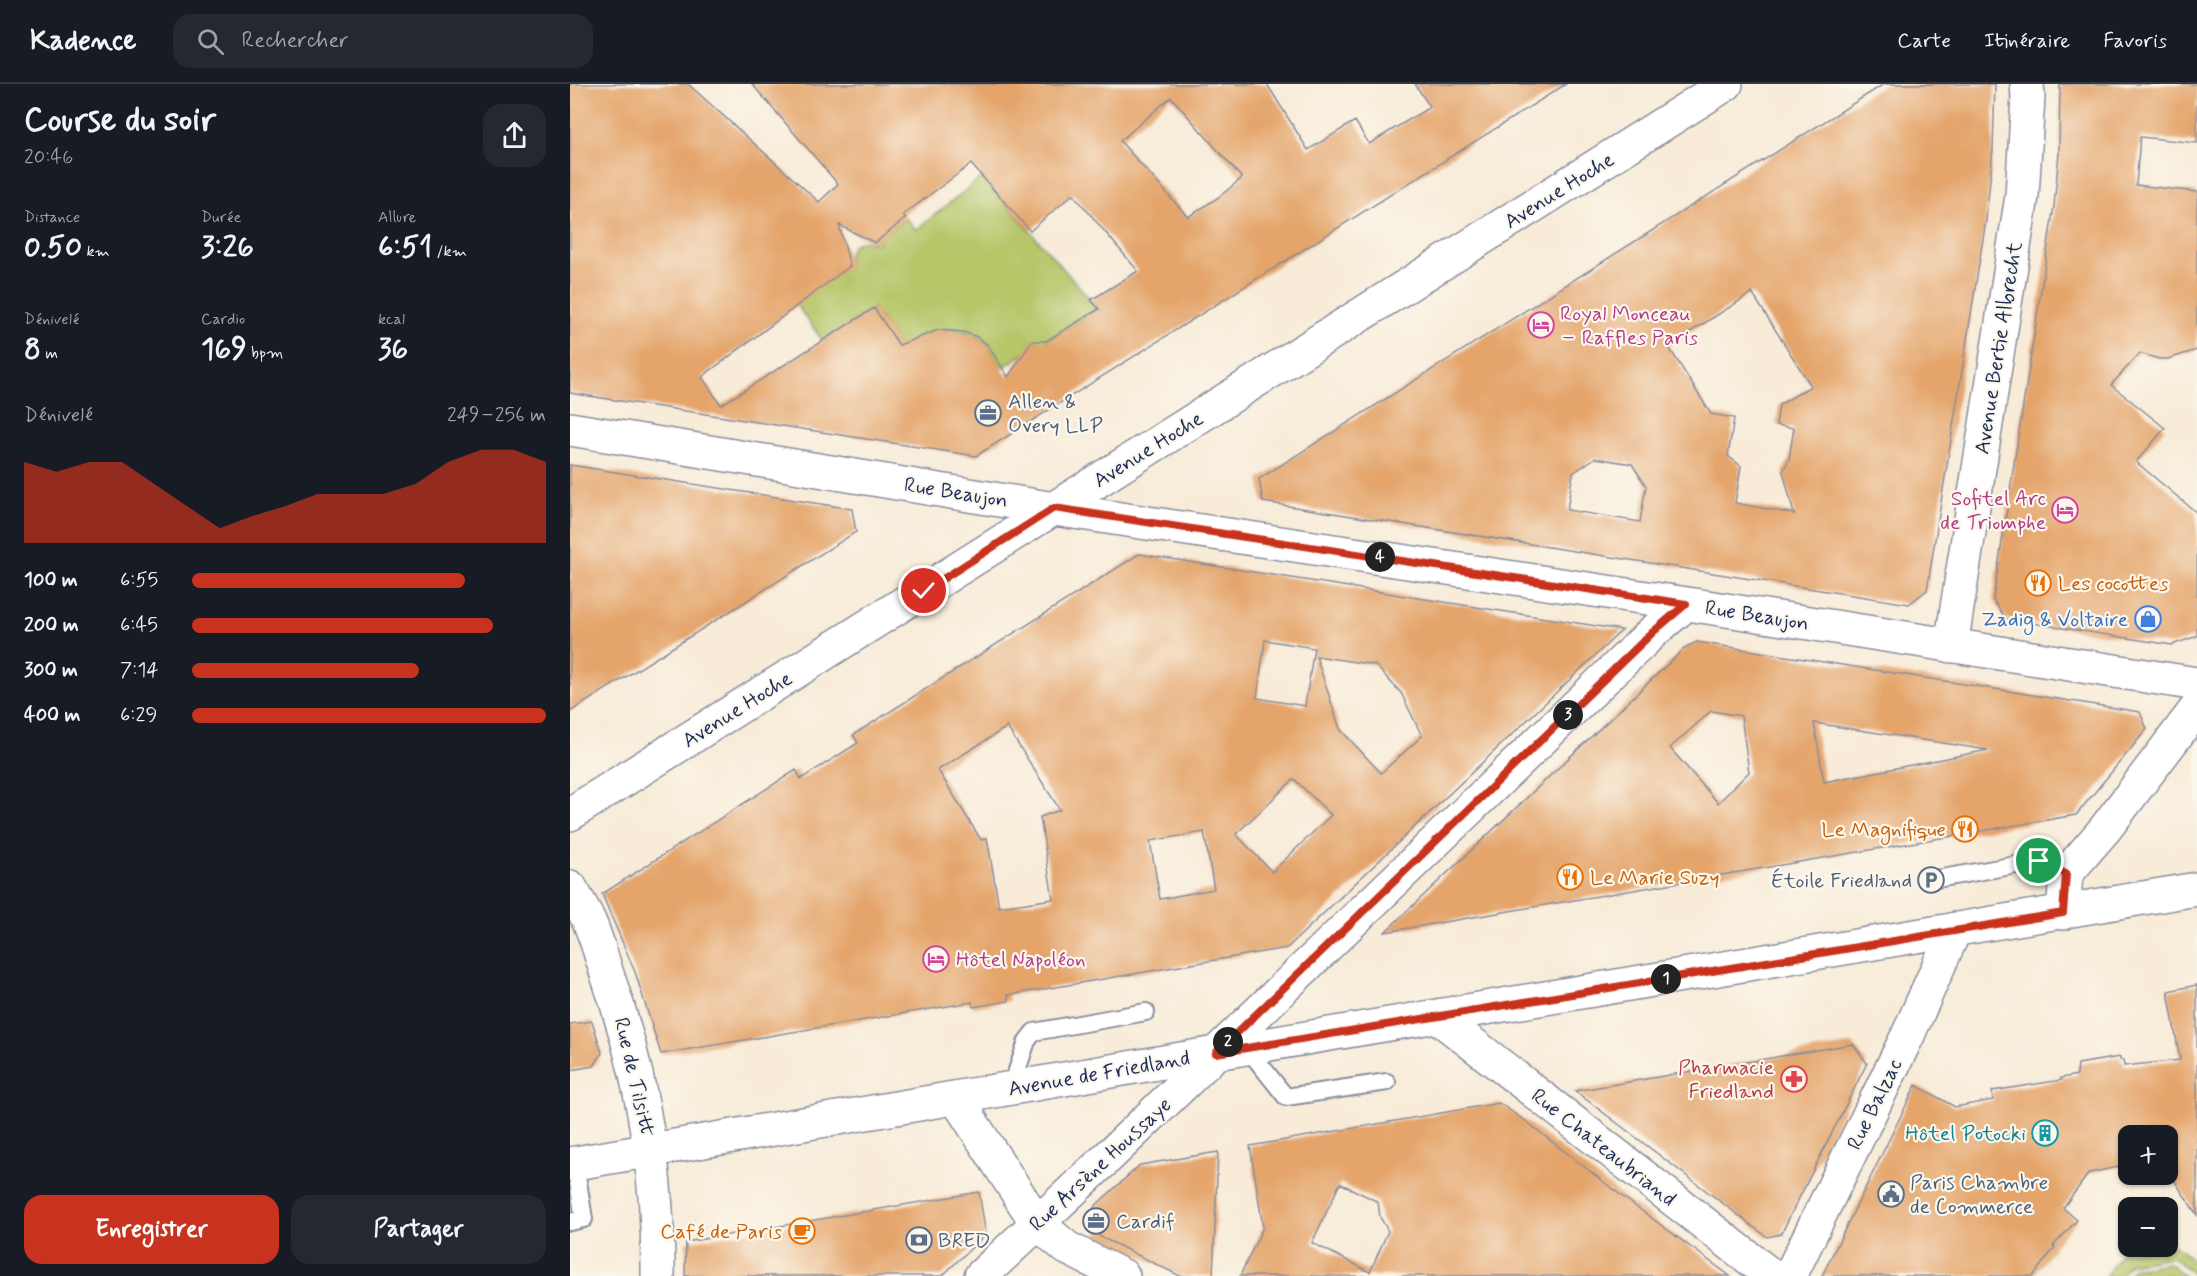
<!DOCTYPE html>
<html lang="fr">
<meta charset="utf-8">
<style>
body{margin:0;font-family:Mynerve,sans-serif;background:#242831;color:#f1f3f6;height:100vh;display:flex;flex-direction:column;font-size:22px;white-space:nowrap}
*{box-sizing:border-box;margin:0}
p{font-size:20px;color:#9ea1a6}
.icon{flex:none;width:33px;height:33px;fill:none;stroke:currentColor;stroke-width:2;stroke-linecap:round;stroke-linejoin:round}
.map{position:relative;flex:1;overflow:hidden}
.sheet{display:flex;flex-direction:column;background:#171b24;width:570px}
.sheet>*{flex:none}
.fabs{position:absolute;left:1548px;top:1041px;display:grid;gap:12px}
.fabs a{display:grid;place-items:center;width:60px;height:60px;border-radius:12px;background:#171b24;box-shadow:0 2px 4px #0004;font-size:30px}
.pin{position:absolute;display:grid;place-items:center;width:51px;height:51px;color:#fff;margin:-26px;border:3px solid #fff;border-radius:50%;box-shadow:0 2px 6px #0007}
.km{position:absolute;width:30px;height:30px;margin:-15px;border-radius:50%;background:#222;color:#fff;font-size:16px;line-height:30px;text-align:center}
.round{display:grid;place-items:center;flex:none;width:63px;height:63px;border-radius:18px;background:#242831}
.overview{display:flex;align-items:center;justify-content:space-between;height:102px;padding:0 24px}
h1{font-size:33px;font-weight:700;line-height:45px}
.figures{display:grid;grid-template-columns:repeat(3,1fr);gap:9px;height:102px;padding:6px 24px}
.figures div{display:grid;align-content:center}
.figures b{font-size:30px;font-weight:700}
.figures small{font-size:16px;font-weight:400}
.figures p{font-size:16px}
.chart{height:168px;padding:12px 24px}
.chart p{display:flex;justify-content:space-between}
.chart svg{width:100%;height:108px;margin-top:6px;fill:#c8321e;opacity:.7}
.cta{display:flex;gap:12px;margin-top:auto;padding:12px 24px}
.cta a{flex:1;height:69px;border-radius:18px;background:#c8321e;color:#fff;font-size:24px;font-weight:700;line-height:69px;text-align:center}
.cta a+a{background:#242831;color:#f1f3f6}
ul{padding:0 24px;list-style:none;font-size:20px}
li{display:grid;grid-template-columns:96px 72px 1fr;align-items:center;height:45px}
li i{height:15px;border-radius:8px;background:#c8321e}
header{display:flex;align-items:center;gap:36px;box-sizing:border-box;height:84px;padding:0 30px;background:#171b24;border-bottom:2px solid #363941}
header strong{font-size:28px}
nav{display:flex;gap:33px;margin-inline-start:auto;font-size:21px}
.search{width:420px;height:54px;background:#242831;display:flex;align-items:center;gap:15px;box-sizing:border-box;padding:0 21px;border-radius:18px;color:#9ea1a6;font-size:22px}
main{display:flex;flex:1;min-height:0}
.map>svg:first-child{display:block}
.green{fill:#b6c669;stroke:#687a64;stroke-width:1.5}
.building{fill:#e4a46b;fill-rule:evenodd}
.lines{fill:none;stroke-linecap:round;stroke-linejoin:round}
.service-casing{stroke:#8a8d9b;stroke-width:20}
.minor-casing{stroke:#8a8d9b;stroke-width:36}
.tertiary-casing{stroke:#8a8d9b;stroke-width:36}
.primary-casing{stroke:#8a8d9b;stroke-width:36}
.service{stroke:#fff;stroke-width:16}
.minor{stroke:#fff;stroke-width:33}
.tertiary{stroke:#fff;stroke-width:33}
.primary{stroke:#fff;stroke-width:33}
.route-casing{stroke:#fff;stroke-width:12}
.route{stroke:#c8321e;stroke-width:8}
.labels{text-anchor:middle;stroke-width:4.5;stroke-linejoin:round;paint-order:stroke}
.street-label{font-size:21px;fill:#1b2f5e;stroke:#fbf7ec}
.hotel-label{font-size:21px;fill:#b23c85;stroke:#fbf7ec;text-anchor:start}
.service-label{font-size:21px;fill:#4e5e75;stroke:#fbf7ec;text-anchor:start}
.food-label{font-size:21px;fill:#c56008;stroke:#fbf7ec;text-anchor:start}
.shop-label{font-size:21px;fill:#366cbe;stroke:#fbf7ec;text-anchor:end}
.health-label{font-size:21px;fill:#be3a42;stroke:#fbf7ec;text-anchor:end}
.culture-label{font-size:21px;fill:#0d838f;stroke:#fbf7ec;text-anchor:end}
</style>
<header>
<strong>Kadence</strong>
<div class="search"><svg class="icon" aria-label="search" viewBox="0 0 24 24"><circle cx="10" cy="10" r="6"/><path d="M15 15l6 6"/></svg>Rechercher</div>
<nav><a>Carte</a><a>Itinéraire</a><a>Favoris</a></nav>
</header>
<main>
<section class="sheet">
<div class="overview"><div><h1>Course du soir</h1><p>20:46</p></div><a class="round"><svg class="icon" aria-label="share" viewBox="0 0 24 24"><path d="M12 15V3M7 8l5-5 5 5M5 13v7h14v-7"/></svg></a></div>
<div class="figures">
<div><p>Distance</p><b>0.50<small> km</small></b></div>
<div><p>Durée</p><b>3:26</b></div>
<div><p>Allure</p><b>6:51<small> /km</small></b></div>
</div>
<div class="figures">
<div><p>Dénivelé</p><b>8<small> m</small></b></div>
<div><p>Cardio</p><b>169<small> bpm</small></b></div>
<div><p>kcal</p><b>36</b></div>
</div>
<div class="chart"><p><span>Dénivelé</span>249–256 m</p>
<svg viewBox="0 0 160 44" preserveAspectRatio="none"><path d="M0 44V11L10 15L20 11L30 11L40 20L50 29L60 38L70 33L80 29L90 24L100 24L110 24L120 20L130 11L140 6L150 6L160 11V44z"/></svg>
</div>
<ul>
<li><b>100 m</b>6:55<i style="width:77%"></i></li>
<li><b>200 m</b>6:45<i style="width:85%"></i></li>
<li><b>300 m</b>7:14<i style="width:64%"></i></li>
<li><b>400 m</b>6:29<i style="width:100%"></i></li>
</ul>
<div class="cta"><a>Enregistrer</a><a>Partager</a></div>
</section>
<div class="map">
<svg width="1627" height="1192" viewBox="0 0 1627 1192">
<rect width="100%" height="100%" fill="#fbf7ec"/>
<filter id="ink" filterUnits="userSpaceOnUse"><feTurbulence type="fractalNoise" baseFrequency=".0167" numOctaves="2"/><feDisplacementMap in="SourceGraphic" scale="12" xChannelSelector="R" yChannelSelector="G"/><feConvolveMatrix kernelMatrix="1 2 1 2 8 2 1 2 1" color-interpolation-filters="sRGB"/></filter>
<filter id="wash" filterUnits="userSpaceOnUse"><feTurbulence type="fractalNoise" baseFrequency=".008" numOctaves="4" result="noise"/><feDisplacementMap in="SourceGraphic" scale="24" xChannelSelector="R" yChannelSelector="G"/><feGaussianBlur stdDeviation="1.35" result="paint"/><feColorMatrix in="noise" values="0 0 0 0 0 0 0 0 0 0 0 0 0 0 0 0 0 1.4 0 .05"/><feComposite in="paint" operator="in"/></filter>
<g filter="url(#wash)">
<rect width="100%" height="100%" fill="#f8ebd8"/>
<path class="green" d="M 412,93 L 529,225 L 473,259 L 468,257 L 461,259 L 457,268 L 432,284 C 427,276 423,267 417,260 C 392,236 355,245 331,265 L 304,224 L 253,257 L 222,215 L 279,182 C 276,161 288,152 307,160 L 309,158 L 308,156 L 336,134 L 346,146 Z
M 1604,1161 L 1627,1179 L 1627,1192 L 1624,1192 L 1623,1189 L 1602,1173 L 1559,1180 L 1550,1192 L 1536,1192 L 1551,1169 Z
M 1599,1179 L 1615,1192 L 1558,1192 L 1562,1185 Z"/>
<g id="blocks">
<path class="building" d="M 0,0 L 118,0 L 249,118 L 268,100 L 182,0 L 697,0 L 738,66 L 785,37 L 799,60 L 860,23 L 845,0 L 996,0 L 406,372 L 0,309 ZM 601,13 L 672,94 L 649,113 L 618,133 L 550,57 ZM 401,80 L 460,147 L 503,110 L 568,187 L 521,216 L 529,225 L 476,257 L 462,257 L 438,293 L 418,261 L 407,253 L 394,248 L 368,246 L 329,261 L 304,224 L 151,321 L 132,293 L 280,182 L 269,141 L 305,159 L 336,134 L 333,131 Z
M 1314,0 L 1425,0 L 1423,65 L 1416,136 L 1357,506 L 1339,520 L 693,418 L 689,395 ZM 1182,209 L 1241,302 L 1209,321 L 1206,341 L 1224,344 L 1219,375 L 1213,387 L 1224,430 L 1165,419 L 1171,382 L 1158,372 L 1164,334 L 1141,330 L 1098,262 ZM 1025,374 L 1062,380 L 1076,402 L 1070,438 L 997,426 L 1003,389 Z
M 1490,0 L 1627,0 L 1627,59 L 1570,53 L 1566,101 L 1627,108 L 1627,266 L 1598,275 L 1589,275 L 1570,269 L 1541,301 L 1595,344 L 1566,378 L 1627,429 L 1627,552 L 1602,561 L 1436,535 L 1423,516 L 1484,122 L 1489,69 Z
M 0,381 L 282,425 L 286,448 L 0,628 Z
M 569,470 L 1052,546 L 717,864 L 445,910 L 438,911 L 439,917 L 403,923 L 402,918 L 91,970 L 65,888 L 32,810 L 226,686 L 231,695 L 288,659 L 283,651 ZM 695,556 L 744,564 L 735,622 L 687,614 ZM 746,572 L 805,581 L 831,609 L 852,652 L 811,689 L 770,645 ZM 437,643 L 490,726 L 470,733 L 483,815 L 429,823 L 417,754 L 411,756 L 368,686 ZM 724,695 L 761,731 L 702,788 L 666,750 ZM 634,748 L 644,805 L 590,815 L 580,757 Z
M 1127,558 L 1570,628 L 1577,645 L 1506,731 L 815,848 L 1116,563 ZM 1141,627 L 1171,632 L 1179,688 L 1148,719 L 1100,664 ZM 1244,639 L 1418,666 L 1254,698 Z
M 1627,901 L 1627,1131 L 1604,1096 L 1598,1073 L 1598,1052 L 1558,1052 L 1558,1081 L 1519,1089 L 1493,1124 L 1507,1136 L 1483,1162 L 1485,1163 L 1463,1192 L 1252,1192 L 1346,1001 L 1385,1023 L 1423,1016 L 1422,1007 L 1492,996 L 1491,994 L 1507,991 L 1508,980 L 1550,973 L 1550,976 L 1553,976 L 1554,982 L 1610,976 L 1598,907 Z
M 22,937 L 32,969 L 24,982 L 0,986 L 0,940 Z
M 1283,960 L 1297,979 L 1211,1150 L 1197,1153 L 1005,1007 Z
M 929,1019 L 957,1038 L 1053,1113 L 1160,1192 L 670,1192 L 693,1143 L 680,1062 ZM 770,1099 L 808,1118 L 810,1133 L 818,1147 L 800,1188 L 742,1159 Z
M 648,1068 L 643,1192 L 610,1192 L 529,1152 L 524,1123 L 570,1081 Z
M 409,1108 L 416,1150 L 372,1192 L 115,1192 L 116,1158 Z"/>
</g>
</g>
<g filter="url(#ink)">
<use href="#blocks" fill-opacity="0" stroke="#8a8d9b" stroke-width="1.5"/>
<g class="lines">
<g class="service-casing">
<path id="service" d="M 1361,796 L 1469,777 L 1496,790 L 1500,795
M 677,964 L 716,1013 L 817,998
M 441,1004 L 457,957 L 464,948 L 576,928
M 0,1138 L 14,1135 L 5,1079"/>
</g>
<g class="minor-casing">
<path id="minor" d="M 0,345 L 484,425 L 1137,523 L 1627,600
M 1381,562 L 1452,112 L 1458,13 L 1457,0
M 0,803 C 6,814 13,824 18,835 C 27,854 32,876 39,896 C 72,992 89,1091 88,1192
M 1493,829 L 1496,790 L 1535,745 L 1627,624
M 868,933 L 1202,1192
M 386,1014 L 467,1139 L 497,1164 L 553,1192
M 411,1192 L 536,1075 L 1083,548 L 1116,520
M 1220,1192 L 1338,951 L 1385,845"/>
</g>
<g class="tertiary-casing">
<path id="tertiary" d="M 0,730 L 1156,0"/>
</g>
<g class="primary-casing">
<path id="primary" d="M 0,1080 L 646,969 L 1627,805"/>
</g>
<use href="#service" class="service"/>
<use href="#minor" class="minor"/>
<use href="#tertiary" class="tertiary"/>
<use href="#primary" class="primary"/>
</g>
</g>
<g class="lines" filter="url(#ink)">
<g class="route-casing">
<path id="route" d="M 354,507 L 484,424 L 1116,520 L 1083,548 L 646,969 L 1493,829 L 1496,790 L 1469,777"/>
</g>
<use href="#route" class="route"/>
</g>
<defs>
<g id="hotel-ring" transform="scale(1.35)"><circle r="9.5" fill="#fbf7ec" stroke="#d1479c" stroke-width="1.5"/><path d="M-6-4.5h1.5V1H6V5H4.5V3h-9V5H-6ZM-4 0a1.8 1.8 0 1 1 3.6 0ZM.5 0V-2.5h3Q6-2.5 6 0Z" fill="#d1479c"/></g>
<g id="office-ring" transform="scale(1.35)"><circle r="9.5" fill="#fbf7ec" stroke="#5c6f8a" stroke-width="1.5"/><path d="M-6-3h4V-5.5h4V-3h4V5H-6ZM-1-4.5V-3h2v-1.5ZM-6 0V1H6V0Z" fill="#5c6f8a"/></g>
<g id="restaurant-ring" transform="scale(1.35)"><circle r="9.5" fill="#fbf7ec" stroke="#e8710a" stroke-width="1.5"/><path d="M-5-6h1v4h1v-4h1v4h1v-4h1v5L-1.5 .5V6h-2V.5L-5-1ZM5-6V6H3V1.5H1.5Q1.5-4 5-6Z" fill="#e8710a"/></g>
<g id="shop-ring" transform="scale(1.35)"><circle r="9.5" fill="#fbf7ec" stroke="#3f7fe0" stroke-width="1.5"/><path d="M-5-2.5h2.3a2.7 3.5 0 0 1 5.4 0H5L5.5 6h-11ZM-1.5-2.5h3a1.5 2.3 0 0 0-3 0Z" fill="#3f7fe0"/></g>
<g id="parking-ring" transform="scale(1.35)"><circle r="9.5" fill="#fbf7ec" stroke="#5c6f8a" stroke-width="1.5"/><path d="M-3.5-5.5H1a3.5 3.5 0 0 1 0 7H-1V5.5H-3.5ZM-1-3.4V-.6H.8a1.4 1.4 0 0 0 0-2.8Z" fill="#5c6f8a"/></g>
<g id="pharmacy-ring" transform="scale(1.35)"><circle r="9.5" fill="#fbf7ec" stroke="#e0444e" stroke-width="1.5"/><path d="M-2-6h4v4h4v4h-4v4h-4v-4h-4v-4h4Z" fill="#e0444e"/></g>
<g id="building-ring" transform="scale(1.35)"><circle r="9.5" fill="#fbf7ec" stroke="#0f9aa8" stroke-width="1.5"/><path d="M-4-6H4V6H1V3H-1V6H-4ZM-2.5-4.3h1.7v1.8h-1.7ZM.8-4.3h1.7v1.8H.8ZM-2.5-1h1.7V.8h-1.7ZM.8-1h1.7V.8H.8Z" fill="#0f9aa8"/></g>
<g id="civic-ring" transform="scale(1.35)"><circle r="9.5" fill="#fbf7ec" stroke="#5c6f8a" stroke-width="1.5"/><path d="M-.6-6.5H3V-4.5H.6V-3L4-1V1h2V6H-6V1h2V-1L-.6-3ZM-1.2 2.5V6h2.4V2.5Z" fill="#5c6f8a"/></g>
<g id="cafe-ring" transform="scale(1.35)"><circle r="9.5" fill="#fbf7ec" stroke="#e8710a" stroke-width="1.5"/><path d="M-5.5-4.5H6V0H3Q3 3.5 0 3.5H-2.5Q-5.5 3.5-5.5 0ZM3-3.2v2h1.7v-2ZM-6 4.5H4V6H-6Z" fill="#e8710a"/></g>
<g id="bank-ring" transform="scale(1.35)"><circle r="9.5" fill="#fbf7ec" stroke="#5c6f8a" stroke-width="1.5"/><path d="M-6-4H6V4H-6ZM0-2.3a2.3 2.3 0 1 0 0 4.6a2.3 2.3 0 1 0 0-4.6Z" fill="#5c6f8a"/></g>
</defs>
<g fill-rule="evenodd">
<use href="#hotel-ring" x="971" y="241"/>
<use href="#office-ring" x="418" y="329"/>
<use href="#hotel-ring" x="1495" y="426"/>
<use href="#restaurant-ring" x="1468" y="499"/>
<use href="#shop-ring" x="1578" y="535"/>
<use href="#restaurant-ring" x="1395" y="745"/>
<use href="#restaurant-ring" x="1000" y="793"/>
<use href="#parking-ring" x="1361" y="796"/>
<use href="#hotel-ring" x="366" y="875"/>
<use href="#pharmacy-ring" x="1224" y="995"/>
<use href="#building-ring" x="1475" y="1049"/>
<use href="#civic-ring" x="1321" y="1110"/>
<use href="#office-ring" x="526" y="1137"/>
<use href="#cafe-ring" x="232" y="1147"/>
<use href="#bank-ring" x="349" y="1156"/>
</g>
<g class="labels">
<g class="street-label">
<text transform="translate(989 106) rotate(-32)" y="7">Avenue Hoche</text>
<text transform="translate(1428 264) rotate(-81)" y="7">Avenue Bertie Albrecht</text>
<text transform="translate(578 365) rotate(-32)" y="7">Avenue Hoche</text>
<text transform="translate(386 408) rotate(9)" y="7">Rue Beaujon</text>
<text transform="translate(1187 531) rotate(9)" y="7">Rue Beaujon</text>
<text transform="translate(167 625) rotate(-32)" y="7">Avenue Hoche</text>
<text transform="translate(529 989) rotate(-10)" y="7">Avenue de Friedland</text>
<text transform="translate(65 993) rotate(77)" y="7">Rue de Tilsitt</text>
<text transform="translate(1304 1020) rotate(-64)" y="7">Rue Balzac</text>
<text transform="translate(1034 1063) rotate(38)" y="7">Rue Chateaubriand</text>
<text transform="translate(530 1080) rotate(-43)" y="7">Rue Arsène Houssaye</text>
</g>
<g class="hotel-label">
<text x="990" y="236">Royal Monceau<tspan x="990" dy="24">– Raffles Paris</tspan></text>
<text x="1476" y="421" text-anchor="end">Sofitel Arc<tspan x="1476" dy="24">de Triomphe</tspan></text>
<text x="386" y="882">Hôtel Napoléon</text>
</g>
<g class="service-label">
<text x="438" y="324">Allen &amp;<tspan x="438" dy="24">Overy LLP</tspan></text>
<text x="1342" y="803" text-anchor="end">Étoile Friedland</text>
<text x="1340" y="1105">Paris Chambre<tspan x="1340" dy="24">de Commerce</tspan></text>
<text x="546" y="1144">Cardif</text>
<text x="368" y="1163">BRED</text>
</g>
<g class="food-label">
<text x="1488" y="506">Les cocottes</text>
<text x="1376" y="752" text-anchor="end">Le Magnifique</text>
<text x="1020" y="800">Le Marie Suzy</text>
<text x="212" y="1154" text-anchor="end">Café de Paris</text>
</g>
<g class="shop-label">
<text x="1558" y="542">Zadig &amp; Voltaire</text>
</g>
<g class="health-label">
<text x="1204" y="990">Pharmacie<tspan x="1204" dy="24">Friedland</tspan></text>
</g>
<g class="culture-label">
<text x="1456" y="1056">Hôtel Potocki</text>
</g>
</g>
</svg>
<div class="fabs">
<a>+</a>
<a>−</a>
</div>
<div class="pin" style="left:1469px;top:777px;background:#1e9e55"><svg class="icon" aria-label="arrive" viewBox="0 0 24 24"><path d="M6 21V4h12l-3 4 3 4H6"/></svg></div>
<div class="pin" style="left:354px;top:507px;background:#d93025"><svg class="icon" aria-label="check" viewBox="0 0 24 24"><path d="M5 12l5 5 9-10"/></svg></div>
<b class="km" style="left:1096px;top:895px">1</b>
<b class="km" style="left:658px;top:958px">2</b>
<b class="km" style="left:998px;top:631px">3</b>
<b class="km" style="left:810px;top:473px">4</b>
</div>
</main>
